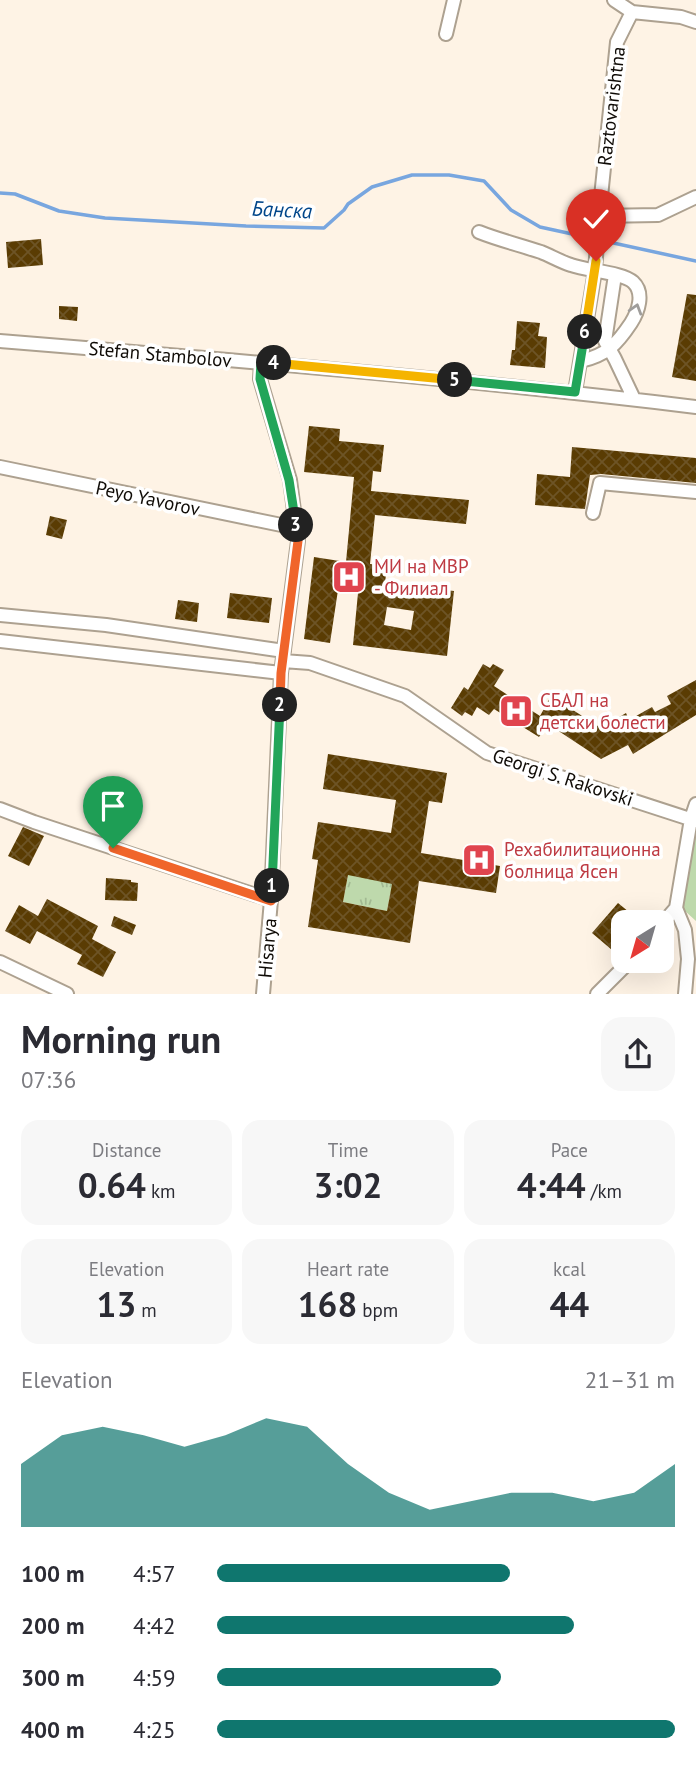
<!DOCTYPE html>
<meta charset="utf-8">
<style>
body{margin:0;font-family:"PT Sans",sans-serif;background:#f7f7f7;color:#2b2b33;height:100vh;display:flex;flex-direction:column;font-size:26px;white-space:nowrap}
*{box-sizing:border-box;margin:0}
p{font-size:23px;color:#7c7c81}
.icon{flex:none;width:38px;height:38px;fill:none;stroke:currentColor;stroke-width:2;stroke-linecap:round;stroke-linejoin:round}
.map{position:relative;height:994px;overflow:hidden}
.details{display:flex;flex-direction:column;background:#fff;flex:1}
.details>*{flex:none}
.needle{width:46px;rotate:217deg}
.tools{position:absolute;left:611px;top:910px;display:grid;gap:14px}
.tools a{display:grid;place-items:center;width:63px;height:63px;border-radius:14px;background:#fff;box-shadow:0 7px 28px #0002;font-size:35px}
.pin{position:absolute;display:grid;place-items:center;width:60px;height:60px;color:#fff;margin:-72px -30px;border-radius:50% 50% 50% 0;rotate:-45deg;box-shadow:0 0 7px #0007}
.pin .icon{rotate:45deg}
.km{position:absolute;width:35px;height:35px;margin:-18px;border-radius:50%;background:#222;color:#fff;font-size:19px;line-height:35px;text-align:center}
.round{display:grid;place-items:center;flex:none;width:74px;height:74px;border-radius:21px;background:#f7f7f7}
.head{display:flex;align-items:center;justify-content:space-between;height:119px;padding:0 21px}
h1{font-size:38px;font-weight:700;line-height:52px}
.stats{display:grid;grid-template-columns:repeat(3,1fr);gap:10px;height:119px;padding:7px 21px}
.stats div{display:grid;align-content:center;border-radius:18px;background:#f7f7f7;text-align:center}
.stats b{font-size:35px;font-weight:700}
.stats small{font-size:19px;font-weight:400}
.stats p{font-size:19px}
.chart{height:196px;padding:14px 21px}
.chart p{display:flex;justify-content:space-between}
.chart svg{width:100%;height:126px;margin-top:7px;fill:#0f766e;opacity:.7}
ul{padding:0 21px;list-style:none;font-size:23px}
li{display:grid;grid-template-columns:112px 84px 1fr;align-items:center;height:52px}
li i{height:18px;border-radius:9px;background:#0f766e}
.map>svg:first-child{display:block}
.park{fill:url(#park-tufts)}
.garden{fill:#bed9ac}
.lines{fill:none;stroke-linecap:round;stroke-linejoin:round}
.stream{stroke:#78a6df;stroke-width:3.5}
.building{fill:url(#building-cross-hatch);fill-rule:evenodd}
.minor-casing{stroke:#ada190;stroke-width:16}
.minor{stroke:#fff;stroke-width:12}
.oneway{stroke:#9f9d9b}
.split-1-casing{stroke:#fff;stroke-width:14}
.split-2-casing{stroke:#fff;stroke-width:14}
.split-3-casing{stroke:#fff;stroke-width:14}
.split-4-casing{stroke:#fff;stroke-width:14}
.split-5-casing{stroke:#fff;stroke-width:14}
.split-6-casing{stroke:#fff;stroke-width:14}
.split-7-casing{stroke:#fff;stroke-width:14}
.split-1{stroke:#f0652b;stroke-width:9}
.split-2{stroke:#22a559;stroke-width:9}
.split-3{stroke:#f0652b;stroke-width:9}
.split-4{stroke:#22a559;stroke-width:9}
.split-5{stroke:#f5b400;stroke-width:9}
.split-6{stroke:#22a559;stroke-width:9}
.split-7{stroke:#f5b400;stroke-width:9}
.labels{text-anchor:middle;stroke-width:7;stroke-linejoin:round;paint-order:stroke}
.street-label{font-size:19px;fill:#0f0b06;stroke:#fff}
.health-label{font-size:19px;fill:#be3a42;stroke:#fff;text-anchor:start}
.water-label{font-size:21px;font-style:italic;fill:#01468a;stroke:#fff}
</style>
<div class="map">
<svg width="696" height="994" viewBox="0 0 696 994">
<defs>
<pattern id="park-tufts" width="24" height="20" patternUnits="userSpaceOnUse" patternTransform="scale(1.75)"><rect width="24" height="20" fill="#bed9ac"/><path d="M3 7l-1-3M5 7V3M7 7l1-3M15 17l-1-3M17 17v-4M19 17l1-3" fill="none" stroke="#a2b992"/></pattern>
<pattern id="building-cross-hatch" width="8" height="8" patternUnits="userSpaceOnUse" patternTransform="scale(1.75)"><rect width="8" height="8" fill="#5a3c03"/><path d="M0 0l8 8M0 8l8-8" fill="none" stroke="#6d5426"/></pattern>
</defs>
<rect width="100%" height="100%" fill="#fef3e5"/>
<path class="park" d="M 394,874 L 387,911 L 343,902 L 348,875 Z"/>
<path class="garden" d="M 695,826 L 696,826 L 696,921 L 685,911 L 681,910 Z"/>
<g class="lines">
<path class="stream" d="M 0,193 L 15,194 L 59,211 L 105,218 L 246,226 L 324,228 L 344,210 L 348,204 L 372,187 L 412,175 L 449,175 L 484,181 L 511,210 L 540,227 L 696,261"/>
</g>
<path class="building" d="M 41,239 L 43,265 L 8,268 L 6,242 Z
M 687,294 L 696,295 L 696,381 L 672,377 Z
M 59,306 L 78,307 L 77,321 L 59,319 Z
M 517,321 L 540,323 L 538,336 L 547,337 L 545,368 L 510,365 L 512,350 L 515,350 Z
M 309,426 L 340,429 L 339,441 L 384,445 L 381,472 L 373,471 L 371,491 L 469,500 L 466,524 L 375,515 L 370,564 L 387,566 L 385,583 L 454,591 L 447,656 L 353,645 L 358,593 L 338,590 L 330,643 L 304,639 L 314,557 L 346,562 L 354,477 L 304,472 ZM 387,607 L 414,611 L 411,630 L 384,625 Z
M 572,447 L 696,458 L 696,483 L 601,474 L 590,475 L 585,509 L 535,505 L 537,474 L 570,477 Z
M 50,516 L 67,520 L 62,539 L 46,535 Z
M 230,593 L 272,598 L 269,623 L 227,618 Z
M 178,600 L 199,603 L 197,622 L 175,619 Z
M 483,664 L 490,668 L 493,664 L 504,670 L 494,686 L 540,716 L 551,696 L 601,728 L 626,713 L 629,720 L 652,707 L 655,712 L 671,704 L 667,696 L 696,680 L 696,715 L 633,754 L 628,745 L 601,759 L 548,724 L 539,737 L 494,709 L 489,715 L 477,707 L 472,716 L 465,712 L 462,716 L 451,708 L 464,687 L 468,690 Z
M 328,754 L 447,773 L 442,803 L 429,801 L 421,853 L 500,866 L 496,893 L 419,881 L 410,943 L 308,927 L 318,860 L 312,859 L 318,822 L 391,833 L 396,800 L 323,789 ZM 348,875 L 392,884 L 387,911 L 343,902 Z
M 23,827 L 44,836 L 29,866 L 8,856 Z
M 106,878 L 131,880 L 131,882 L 138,883 L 137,901 L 105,900 Z
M 47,899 L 98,926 L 92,939 L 116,952 L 103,977 L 77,964 L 82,955 L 37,931 L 30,944 L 5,931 L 19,905 L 38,916 Z
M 618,903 L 635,917 L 631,922 L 623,922 L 623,932 L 618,937 L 621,940 L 612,950 L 592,933 Z
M 114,916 L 136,925 L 132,935 L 111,926 Z"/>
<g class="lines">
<g class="minor-casing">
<path id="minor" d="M 614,0 L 632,12
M 446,34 L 454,0
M 599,216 L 658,215 L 696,197
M 479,232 C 499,240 520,245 541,252 C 551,256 561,262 571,265 C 587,271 622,272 633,282 C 645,293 638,312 631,323 C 617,344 607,355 581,361
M 615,275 L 605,341 L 615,359 L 634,399
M 0,341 C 232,360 465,379 696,407
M 261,362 L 260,379 L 290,480 L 298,541 L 281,673 L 271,900 L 263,994
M 575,392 L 595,271 L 599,216 L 617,42 L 632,12 L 681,17 L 696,22
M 0,467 L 296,528
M 593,513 L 600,483 L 696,492
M 0,615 L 106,625 L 284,651
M 0,641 L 281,673
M 283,661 L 310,663 L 405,696 L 487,753 L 696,821
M 0,809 L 34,822 L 271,900
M 676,908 L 685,930 L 688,959 L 685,994
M 662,924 L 676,908 L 691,819 L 696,804
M 0,962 L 67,994
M 597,994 L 630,961"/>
</g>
<use href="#minor" class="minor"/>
</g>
<defs><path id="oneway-chevron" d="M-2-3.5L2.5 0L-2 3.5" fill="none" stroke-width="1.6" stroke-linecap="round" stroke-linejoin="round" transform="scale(1.75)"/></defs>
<use class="oneway" href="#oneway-chevron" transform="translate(636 309) rotate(-73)"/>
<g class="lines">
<g class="split-1-casing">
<path id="split-1" d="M 113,848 L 271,901 L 272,886"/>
</g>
<g class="split-2-casing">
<path id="split-2" d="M 272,886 L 280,705"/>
</g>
<g class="split-3-casing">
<path id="split-3" d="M 280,705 L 281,673 L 298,541 L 296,525"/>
</g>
<g class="split-4-casing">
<path id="split-4" d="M 274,363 L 261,362 L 260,379 L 289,480 L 296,525"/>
</g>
<g class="split-5-casing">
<path id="split-5" d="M 274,363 L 455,380"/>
</g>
<g class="split-6-casing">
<path id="split-6" d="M 455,380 L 575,392 L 585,332"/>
</g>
<g class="split-7-casing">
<path id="split-7" d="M 585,332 L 596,261"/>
</g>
<use href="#split-1" class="split-1"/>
<use href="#split-2" class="split-2"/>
<use href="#split-3" class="split-3"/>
<use href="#split-4" class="split-4"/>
<use href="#split-5" class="split-5"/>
<use href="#split-6" class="split-6"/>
<use href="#split-7" class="split-7"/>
</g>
<defs>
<g id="hospital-square" transform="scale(1.75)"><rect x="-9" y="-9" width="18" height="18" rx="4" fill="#e0444e" stroke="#fff"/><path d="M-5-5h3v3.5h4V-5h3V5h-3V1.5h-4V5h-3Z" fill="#fff"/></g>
</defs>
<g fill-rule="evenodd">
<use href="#hospital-square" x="349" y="577"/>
<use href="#hospital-square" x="516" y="711"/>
<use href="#hospital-square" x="479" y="860"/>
</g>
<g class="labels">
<g class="street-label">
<text transform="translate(611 106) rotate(-83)" y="7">Raztovarishtna</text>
<text transform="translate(160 354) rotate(5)" y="7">Stefan Stambolov</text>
<text transform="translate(148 498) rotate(12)" y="7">Peyo Yavorov</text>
<text transform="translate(563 777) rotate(18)" y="7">Georgi S. Rakovski</text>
<text transform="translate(267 948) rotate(-85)" y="7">Hisarya</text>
</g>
<g class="health-label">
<text x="374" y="573">МИ на МВР<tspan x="374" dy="22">- Филиал</tspan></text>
<text x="540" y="707">СБАЛ на<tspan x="540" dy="22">детски болести</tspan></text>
<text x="504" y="856">Рехабилитационна<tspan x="504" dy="22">болница Ясен</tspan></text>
</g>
<g class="water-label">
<text transform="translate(282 210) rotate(3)" y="7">Банска</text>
</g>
</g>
</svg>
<div class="tools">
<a><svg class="needle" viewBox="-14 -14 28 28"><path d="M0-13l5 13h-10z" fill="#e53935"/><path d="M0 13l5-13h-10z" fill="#7c7c81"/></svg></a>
</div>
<div class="pin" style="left:113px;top:848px;background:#1e9e55"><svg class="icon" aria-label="arrive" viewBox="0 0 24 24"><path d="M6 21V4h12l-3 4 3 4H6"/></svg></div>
<div class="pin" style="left:596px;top:261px;background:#d93025"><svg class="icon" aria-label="check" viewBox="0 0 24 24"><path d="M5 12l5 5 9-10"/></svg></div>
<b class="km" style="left:272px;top:886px">1</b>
<b class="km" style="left:280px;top:705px">2</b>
<b class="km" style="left:296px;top:525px">3</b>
<b class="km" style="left:274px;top:363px">4</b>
<b class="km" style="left:455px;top:380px">5</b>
<b class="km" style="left:585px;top:332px">6</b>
</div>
<section class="details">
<div class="head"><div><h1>Morning run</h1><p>07:36</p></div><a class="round"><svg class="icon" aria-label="share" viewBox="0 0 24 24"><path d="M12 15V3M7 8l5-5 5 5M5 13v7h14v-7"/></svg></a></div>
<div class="stats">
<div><p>Distance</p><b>0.64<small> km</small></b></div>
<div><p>Time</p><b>3:02</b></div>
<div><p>Pace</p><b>4:44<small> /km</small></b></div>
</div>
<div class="stats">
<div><p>Elevation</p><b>13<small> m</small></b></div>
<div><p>Heart rate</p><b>168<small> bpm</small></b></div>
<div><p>kcal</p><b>44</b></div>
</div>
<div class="chart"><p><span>Elevation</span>21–31 m</p>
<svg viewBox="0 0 160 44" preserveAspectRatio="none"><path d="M0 44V22L10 12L20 9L30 12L40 16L50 12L60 6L70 9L80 22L90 32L100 38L110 35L120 32L130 32L140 35L150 32L160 22V44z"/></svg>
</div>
<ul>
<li><b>100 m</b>4:57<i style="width:64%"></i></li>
<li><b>200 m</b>4:42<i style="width:78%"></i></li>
<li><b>300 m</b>4:59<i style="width:62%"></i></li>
<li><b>400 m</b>4:25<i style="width:100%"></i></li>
</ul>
</section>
